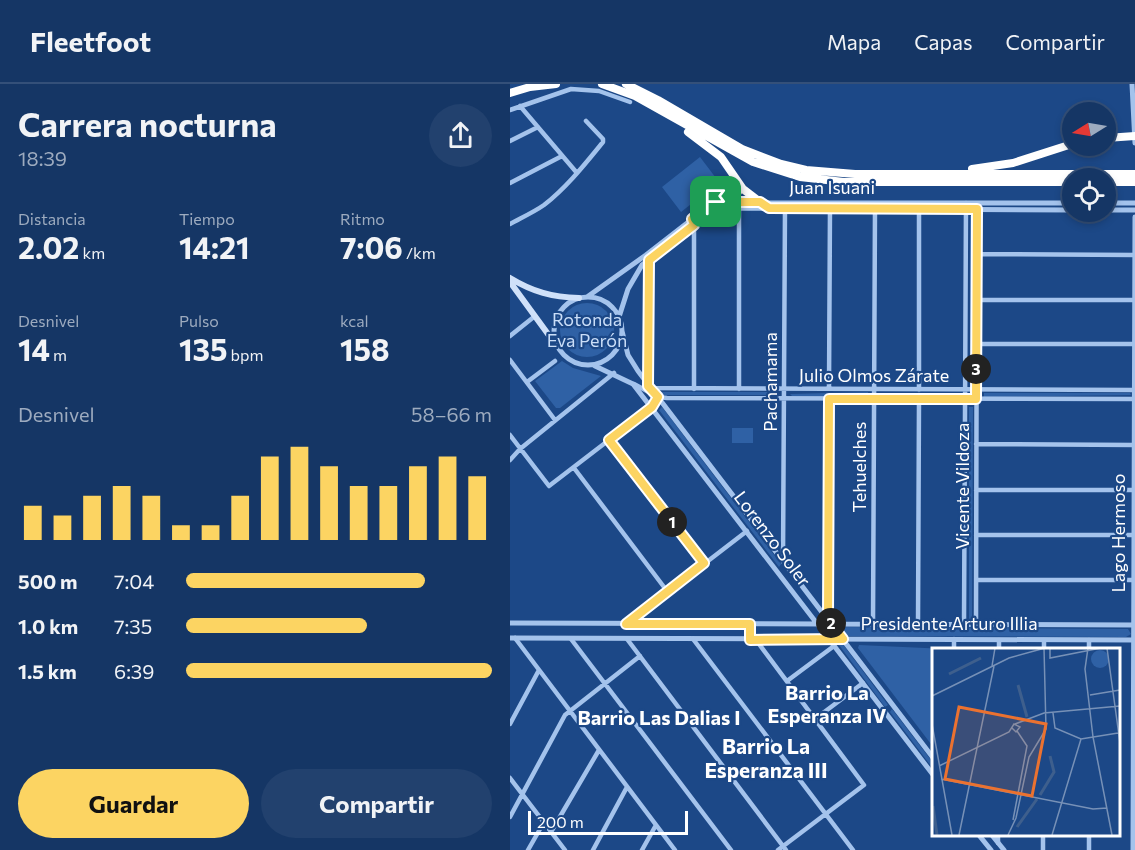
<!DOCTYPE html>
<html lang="es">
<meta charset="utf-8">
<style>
body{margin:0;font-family:Commissioner,sans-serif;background:#22416e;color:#f1f3f6;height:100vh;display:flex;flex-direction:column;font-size:22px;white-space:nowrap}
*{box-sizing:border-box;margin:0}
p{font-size:20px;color:#9dabbf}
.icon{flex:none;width:33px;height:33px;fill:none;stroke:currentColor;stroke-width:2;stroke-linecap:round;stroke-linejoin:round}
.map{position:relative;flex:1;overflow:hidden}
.drawer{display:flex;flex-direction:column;background:#153665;width:510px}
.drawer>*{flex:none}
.needle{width:39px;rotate:259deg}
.tools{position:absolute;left:552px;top:18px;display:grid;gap:12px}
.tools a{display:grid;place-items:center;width:54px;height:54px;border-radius:50%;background:#153665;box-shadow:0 3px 9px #0003,0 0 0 2px #345079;font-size:30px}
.scale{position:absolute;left:18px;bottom:15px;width:160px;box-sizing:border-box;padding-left:6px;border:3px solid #fff;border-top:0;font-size:16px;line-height:21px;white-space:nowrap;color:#fff;-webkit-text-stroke:4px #1c4887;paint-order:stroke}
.pin{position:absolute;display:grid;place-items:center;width:51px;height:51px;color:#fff;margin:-26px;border-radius:12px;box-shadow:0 3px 9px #0006}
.km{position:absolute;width:30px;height:30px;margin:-15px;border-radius:50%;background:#222;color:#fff;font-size:16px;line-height:30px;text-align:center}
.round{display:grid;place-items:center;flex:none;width:63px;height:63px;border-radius:32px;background:#22416e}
.headline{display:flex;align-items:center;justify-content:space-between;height:102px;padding:0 18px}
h1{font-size:33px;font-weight:700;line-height:45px}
.metrics{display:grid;grid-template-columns:repeat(3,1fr);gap:9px;height:102px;padding:6px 18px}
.metrics div{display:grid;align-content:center}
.metrics b{font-size:30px;font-weight:700}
.metrics small{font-size:16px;font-weight:400}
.metrics p{font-size:16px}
.chart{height:168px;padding:12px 18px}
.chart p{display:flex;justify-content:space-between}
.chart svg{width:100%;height:108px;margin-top:6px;stroke:#fcd462;stroke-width:6}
.action{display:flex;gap:12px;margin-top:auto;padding:12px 18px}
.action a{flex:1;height:69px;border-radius:36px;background:#fcd462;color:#111;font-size:24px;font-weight:700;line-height:69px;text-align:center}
.action a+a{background:#22416e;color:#f1f3f6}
ul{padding:0 18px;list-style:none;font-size:20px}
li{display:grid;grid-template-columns:96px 72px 1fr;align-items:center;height:45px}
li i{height:15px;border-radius:8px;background:#fcd462}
header{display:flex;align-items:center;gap:36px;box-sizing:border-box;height:84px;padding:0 30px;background:#153665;border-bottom:2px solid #345079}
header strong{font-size:28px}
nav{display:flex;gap:33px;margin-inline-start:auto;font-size:21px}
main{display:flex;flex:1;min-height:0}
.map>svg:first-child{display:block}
.green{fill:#2f61a5}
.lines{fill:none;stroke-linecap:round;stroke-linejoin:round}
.minor{stroke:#a4c3ec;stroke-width:4.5}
.tertiary{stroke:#a4c3ec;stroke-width:5}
.secondary{stroke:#d0e1f9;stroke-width:6}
.motorway{stroke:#fff;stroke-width:8}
.route-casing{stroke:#fff;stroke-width:12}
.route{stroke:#fcd462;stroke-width:8}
.labels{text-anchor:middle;stroke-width:4.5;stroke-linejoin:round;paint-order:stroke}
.street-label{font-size:18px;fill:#fff;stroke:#1c4887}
.park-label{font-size:18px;fill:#cadef8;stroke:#1c4887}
.neighbourhood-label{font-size:20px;font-weight:bold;fill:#fff;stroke:#1c4887}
.quarter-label{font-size:21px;font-weight:bold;fill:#fff;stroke:#1c4887}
.inset-river{fill:none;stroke:#3e5f8d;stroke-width:3}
.inset-road{fill:none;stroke:#7791b7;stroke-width:1.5}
.view{fill:#eb7230;fill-opacity:0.15;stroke:#eb7230;stroke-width:3}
.inset-edge{fill:none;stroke:#fff;stroke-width:3}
</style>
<header>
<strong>Fleetfoot</strong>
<nav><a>Mapa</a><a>Capas</a><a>Compartir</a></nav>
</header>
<main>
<section class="drawer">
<div class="headline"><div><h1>Carrera nocturna</h1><p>18:39</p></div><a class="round"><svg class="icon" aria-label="share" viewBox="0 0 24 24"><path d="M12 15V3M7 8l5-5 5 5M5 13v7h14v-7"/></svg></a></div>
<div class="metrics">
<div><p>Distancia</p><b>2.02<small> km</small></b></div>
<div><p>Tiempo</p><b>14:21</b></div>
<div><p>Ritmo</p><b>7:06<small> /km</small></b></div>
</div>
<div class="metrics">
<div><p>Desnivel</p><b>14<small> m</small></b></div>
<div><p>Pulso</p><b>135<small> bpm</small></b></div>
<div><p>kcal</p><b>158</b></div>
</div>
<div class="chart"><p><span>Desnivel</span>58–66 m</p>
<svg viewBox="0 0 160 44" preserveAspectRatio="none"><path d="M5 44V30M15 44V34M25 44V26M35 44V22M45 44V26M55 44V38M65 44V38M75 44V26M85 44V10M95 44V6M105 44V14M115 44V22M125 44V22M135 44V14M145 44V10M155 44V18"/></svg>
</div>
<ul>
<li><b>500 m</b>7:04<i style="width:78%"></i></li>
<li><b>1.0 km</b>7:35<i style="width:59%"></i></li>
<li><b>1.5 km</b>6:39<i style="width:100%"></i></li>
</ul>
<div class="action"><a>Guardar</a><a>Compartir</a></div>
</section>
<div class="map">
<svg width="625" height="766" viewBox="0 0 625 766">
<rect width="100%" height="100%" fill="#1c4887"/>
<path class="green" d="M 190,73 L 209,98 L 171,128 L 152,103 Z
M 460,132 L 463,132 L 462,300 L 460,300 Z
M50 246a27 27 0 1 1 54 0a27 27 0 1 1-54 0Z
M 52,277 L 63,284 L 91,292 L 50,324 L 46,324 L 25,297 Z
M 152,308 L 267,308 L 270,311 L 153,311 Z
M 358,308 L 359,312 L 282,312 L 280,310 Z
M 370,309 L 446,309 L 449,310 L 447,312 L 370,312 Z
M 474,309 L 620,309 L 621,311 L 474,313 Z
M 152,323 L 271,480 L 269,483 L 149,326 Z
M 459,323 L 463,323 L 462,538 L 459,538 Z
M 222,344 L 243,344 L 243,359 L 222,359 Z
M 332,543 L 618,545 L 621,550 L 616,553 L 336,552 L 329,546 Z
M 332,559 L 378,621 L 375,623 L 329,561 Z
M 349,561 L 437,565 L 424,565 L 424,664 L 348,564 Z
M 382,625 L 424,680 L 424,686 L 380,628 Z"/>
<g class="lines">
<path class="minor" d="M 10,22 L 67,89
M 0,26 L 61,5 L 89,7 L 120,18
M 0,57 L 28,43
M 0,99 L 52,72
M 0,140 C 11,134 24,128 34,121 C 57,103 75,80 93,58 L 93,55 L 76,37
M 467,170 L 625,171
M 138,174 L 139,302 L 143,304 L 625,306
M 467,216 L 625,216
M 0,252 L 25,232
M 466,260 L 625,260
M 0,276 L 45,336
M 17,298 L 45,277
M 124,300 L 148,313 L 157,314 L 625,315
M 184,305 L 184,140
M 229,305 L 229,122
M 319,305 L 320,122
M 409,306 L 409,122
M 0,351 L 39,402 L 142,323 L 148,313
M 99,356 L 194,479
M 466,360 L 624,361
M 0,376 L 10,365 L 104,289
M 64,384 L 157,507
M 466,406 L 625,406
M 466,451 L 625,451
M 273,477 L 275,123
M 466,496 L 625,496
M 318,535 L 319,315
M 116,540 L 237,447
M 363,540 L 365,123
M 408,541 L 409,315
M 454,541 L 456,119
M 466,541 L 467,124
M 5,554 L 165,766
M 61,555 L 221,766
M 117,555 L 276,766
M 183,555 L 343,766
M 246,556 L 354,701 L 268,766
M 444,565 L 444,555
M 489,565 L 489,556
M 534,565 L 534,556
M 579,565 L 579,556
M 277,597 L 324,562
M 305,635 L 353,599
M 0,640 L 29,586
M 0,694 L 55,766
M 0,733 L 55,631 L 130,572
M 41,748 L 89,666
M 488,759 L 488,750
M 18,766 L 34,738
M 83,766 L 117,703
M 132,766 L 146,741
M 533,766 L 533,750
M 579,766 L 579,750"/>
<path class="tertiary" d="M 622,0 L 625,59
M 596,119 L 625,119
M 596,126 L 625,126
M 77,213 L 136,171 L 203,119 L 562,119
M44 247a34 34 0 1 1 68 0a34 34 0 1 1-68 0Z
M 109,233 L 118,205 L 132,181 L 204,126 L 212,124 L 562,126
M 112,247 L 118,271 L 128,287 L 424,675
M 85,282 L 123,300 L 424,692
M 0,539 L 625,541
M 0,554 L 625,556
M 468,750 L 481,766
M 481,750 L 494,766
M 623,766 L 625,133"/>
<path class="secondary" d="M 0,194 C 23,208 42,213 69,214
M 0,198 L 46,261"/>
<path class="motorway" d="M 92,0 L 125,12 L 243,78 L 290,93 L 334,98 L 562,98
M 116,0 L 148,16 L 232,65 L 271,80 L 296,86 L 345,90 L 625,90
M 0,9 L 20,3 L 46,0
M 178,48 L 211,73 L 233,105 L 250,118
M 596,54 L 625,52
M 462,85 L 503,79 L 562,60
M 596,98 L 625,98
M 219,118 L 228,108 L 227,97"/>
</g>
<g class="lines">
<g class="route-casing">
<path id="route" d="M 206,118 L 250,118 L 259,124 L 467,125 L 466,315 L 319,315 L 318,535 L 333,555 L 240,556 L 240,540 L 116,540 L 194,479 L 99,356 L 142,323 L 148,313 L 138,302 L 139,176 L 184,141 L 182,135 L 198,122 Z"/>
</g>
<use href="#route" class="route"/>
</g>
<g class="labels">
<g class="street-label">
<text x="322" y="110">Juan Isuani</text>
<text x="364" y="298">Julio Olmos Zárate</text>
<text transform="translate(261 298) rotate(-90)" y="6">Pachamama</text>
<text transform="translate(350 383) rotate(-90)" y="6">Tehuelches</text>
<text transform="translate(453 402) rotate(-90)" y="6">Vicente Vildoza</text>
<text transform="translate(609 449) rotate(-90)" y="6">Lago Hermoso</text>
<text transform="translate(262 455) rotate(53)" y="6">Lorenzo Soler</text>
<text x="439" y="546">Presidente Arturo Illia</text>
</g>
<g class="park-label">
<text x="77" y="242">Rotonda<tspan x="77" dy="21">Eva Perón</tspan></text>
</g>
<g class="neighbourhood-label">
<text x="317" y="616">Barrio La<tspan x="317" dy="23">Esperanza IV</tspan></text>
<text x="149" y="641">Barrio Las Dalias I</text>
</g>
<g class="quarter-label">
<text x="256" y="670">Barrio La<tspan x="256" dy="24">Esperanza III</tspan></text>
</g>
</g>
<g transform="translate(422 564)">
<rect width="188" height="188" fill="#1c4887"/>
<path d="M159 11a9 9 0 1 1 18 0a9 9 0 1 1-18 0Z" fill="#2f61a5"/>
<path class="inset-river" d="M 17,26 L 49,10M 86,37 L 95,69M 108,147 L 122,124 L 118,108M 1,158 L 5,187M 85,179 L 105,151"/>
<path class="inset-road" d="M 118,0 L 118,10 L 169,0M 156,0 L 153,21 L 161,89 L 180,187M 175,0 L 188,95M 60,18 L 63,0M 158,47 L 188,42M 0,48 L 77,10 L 113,0M 121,65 L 123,80 L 149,91 L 186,85M 0,76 L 20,187M 83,76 L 112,65 L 188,58M 7,118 L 77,84 L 82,76 L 88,79 L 84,84 L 80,80M 9,131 L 161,161 L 175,160M 81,172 L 95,98 L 85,83M 27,187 L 62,18M 76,187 L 84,170 L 97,109 L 114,81 L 112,0M 120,187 L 149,91"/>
<path class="view" d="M 27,59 L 114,76 L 100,148 L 13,131 Z"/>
<rect width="188" height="188" class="inset-edge"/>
</g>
</svg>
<div class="tools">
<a><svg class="needle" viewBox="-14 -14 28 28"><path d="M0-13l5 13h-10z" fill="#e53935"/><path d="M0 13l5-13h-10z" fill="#9dabbf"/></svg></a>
<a><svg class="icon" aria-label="locate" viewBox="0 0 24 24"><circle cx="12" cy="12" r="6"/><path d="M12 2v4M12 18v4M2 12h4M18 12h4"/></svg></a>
</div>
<div class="scale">200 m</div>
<div class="pin" style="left:206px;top:118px;background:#1e9e55"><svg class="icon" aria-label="arrive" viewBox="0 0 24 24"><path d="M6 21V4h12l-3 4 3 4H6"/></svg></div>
<b class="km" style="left:162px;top:438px">1</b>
<b class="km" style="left:321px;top:539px">2</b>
<b class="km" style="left:466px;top:285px">3</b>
</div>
</main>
